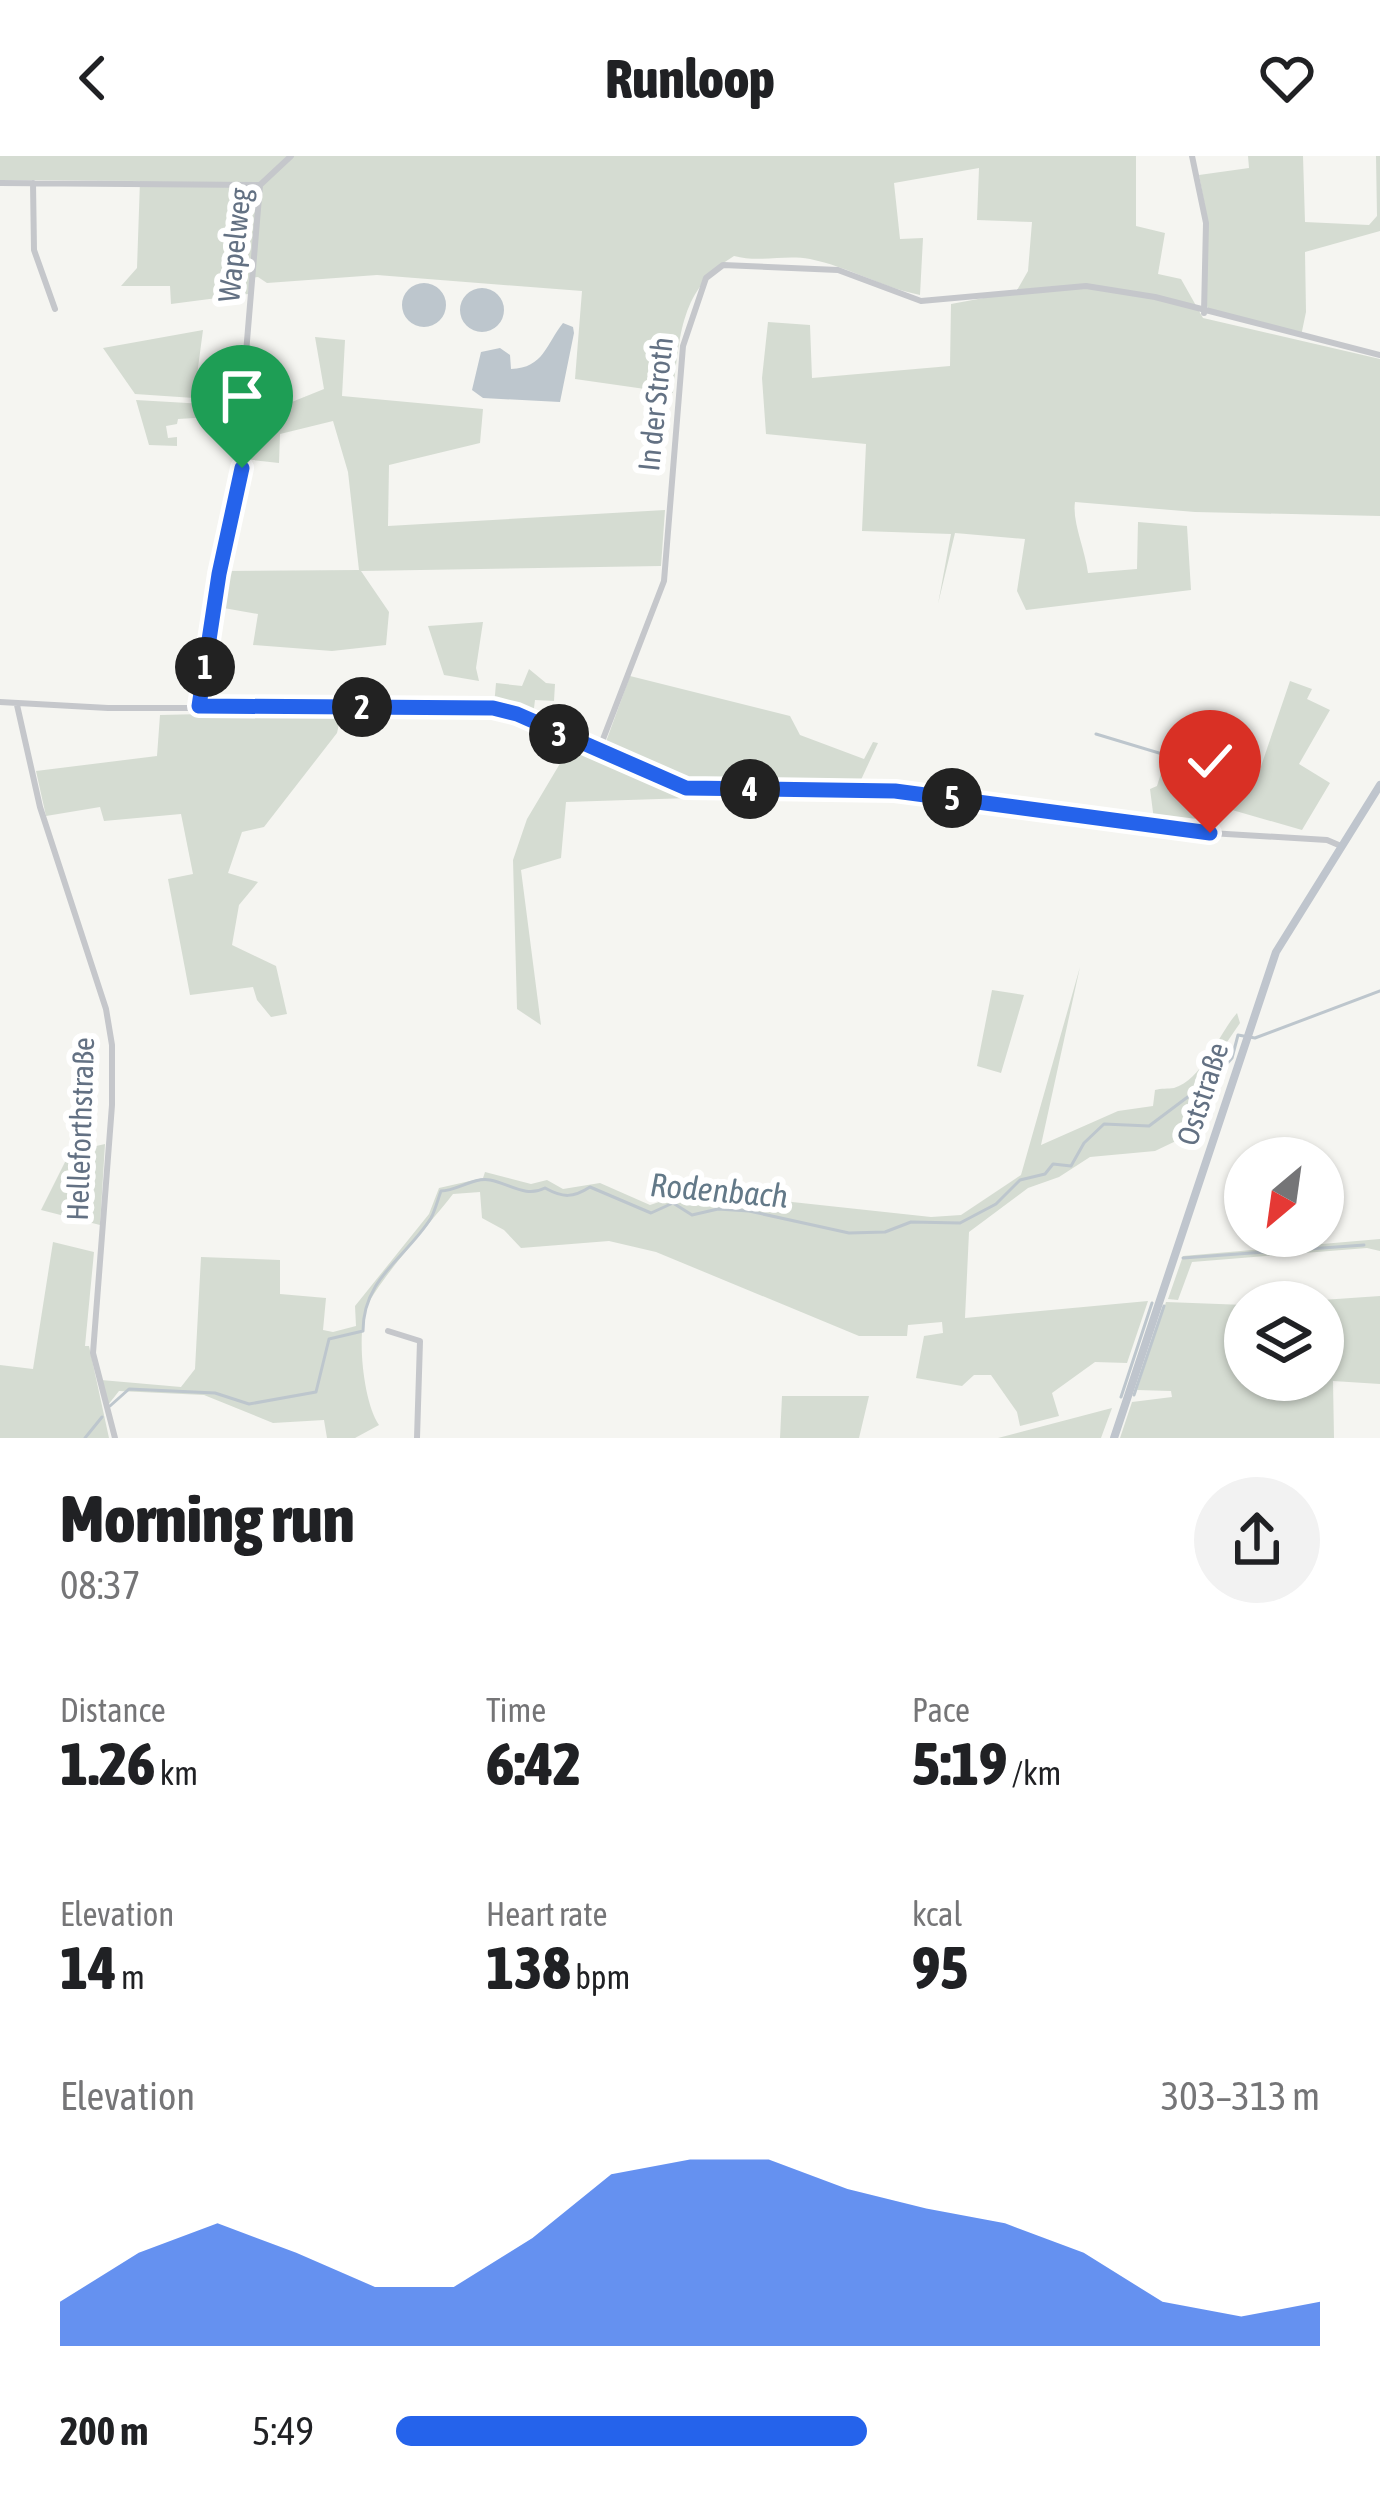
<!DOCTYPE html>
<meta charset="utf-8">
<style>
body{margin:0;font-family:"Asap Condensed",sans-serif;background:#f2f2f2;color:#202124;height:100vh;display:flex;flex-direction:column;font-size:45px;white-space:nowrap}
*{box-sizing:border-box;margin:0}
p{font-size:39px;color:#757577}
.icon{flex:none;width:66px;height:66px;fill:none;stroke:currentColor;stroke-width:2;stroke-linecap:round;stroke-linejoin:round}
.map{position:relative;height:1282px;overflow:hidden}
.sheet{display:flex;flex-direction:column;background:#fff;flex:1}
.sheet>*{flex:none}
.needle{width:78px;rotate:209deg}
.tools{position:absolute;left:1224px;top:981px;display:grid;gap:24px}
.tools a{display:grid;place-items:center;width:120px;height:120px;border-radius:50%;background:#fff;box-shadow:0 3px 9px #0004;font-size:60px}
.pin{position:absolute;display:grid;place-items:center;width:102px;height:102px;color:#fff;margin:-123px -51px;border-radius:50% 50% 50% 0;rotate:-45deg;box-shadow:0 0 12px #0007}
.pin .icon{rotate:45deg}
.km{position:absolute;width:60px;height:60px;margin:-30px;border-radius:50%;background:#222;color:#fff;font-size:33px;line-height:60px;text-align:center}
.round{display:grid;place-items:center;flex:none;width:126px;height:126px;border-radius:63px;background:#f2f2f2}
.head{display:flex;align-items:center;justify-content:space-between;height:204px;padding:0 60px}
h1{font-size:66px;font-weight:800;line-height:90px}
.stats{display:grid;grid-template-columns:repeat(3,1fr);gap:18px;height:204px;padding:12px 60px}
.stats div{display:grid;align-content:center}
.stats b{font-size:60px;font-weight:800}
.stats small{font-size:33px;font-weight:400}
.stats p{font-size:33px}
.chart{height:336px;padding:24px 60px}
.chart p{display:flex;justify-content:space-between}
.chart svg{width:100%;height:216px;margin-top:12px;fill:#2563eb;opacity:.7}
ul{padding:0 60px;list-style:none;font-size:39px}
li{display:grid;grid-template-columns:192px 144px 1fr;align-items:center;height:90px}
li i{height:30px;border-radius:15px;background:#2563eb}
header{display:flex;justify-content:space-between;align-items:center;height:156px;padding:0 60px;background:#fff;font-size:54px;font-weight:800}
.map>svg:first-child{display:block}
.green{fill:#d5dcd2}
.water{fill:#bdc6cd}
.lines{fill:none;stroke-linecap:round;stroke-linejoin:round}
.stream{stroke:#bdc6cd;stroke-width:3}
.street{stroke:#c5c7cb;stroke-width:6}
.secondary{stroke:#bfc5cd;stroke-width:8}
.route-casing{stroke:#fff;stroke-width:24}
.route{stroke:#2563eb;stroke-width:15}
.labels{text-anchor:middle;stroke-width:12;stroke-linejoin:round;paint-order:stroke}
.street-label{font-size:30px;fill:#637183;stroke:#fff}
.water-label{font-size:33px;font-style:italic;fill:#637988;stroke:#fff}
</style>
<header><svg class="icon" aria-label="back" viewBox="0 0 24 24"><path d="M15 5l-7 7 7 7"/></svg>Runloop<svg class="icon" aria-label="heart" viewBox="0 0 24 24"><path d="M12 20l-8-8c-3-5 5-10 8-4 3-6 11-1 8 4z"/></svg></header>
<div class="map">
<svg width="1380" height="1282" viewBox="0 0 1380 1282">
<rect width="100%" height="100%" fill="#f5f5f1"/>
<path class="green" d="M 0,0 L 1136,0 L 1136,70 L 1165,77 L 1158,118 L 1181,123 L 1203,162 L 1380,203 L 1380,360 L 1195,356 L 1075,346 C 1072,366 1085,393 1088,417 L 1137,413 L 1138,366 L 1187,370 L 1191,434 L 1026,454 L 1017,435 L 1025,383 L 955,377 L 938,448 L 951,378 L 862,375 L 866,288 L 766,278 L 762,222 L 768,166 L 810,169 L 812,222 L 950,210 L 951,148 L 1016,136 L 1028,115 L 1032,66 L 977,64 L 979,12 L 894,27 L 900,83 L 923,82 L 920,139 C 881,131 849,111 810,103 C 784,98 760,107 734,100 C 680,133 680,179 673,237 L 575,223 L 582,135 L 377,119 L 267,127 L 258,121 L 251,122 L 248,138 L 171,148 L 170,130 L 121,130 L 137,112 L 140,25 L 0,24 Z
M 1248,0 L 1303,0 L 1305,66 L 1369,69 L 1377,60 L 1376,0 L 1380,0 L 1380,75 L 1305,96 L 1306,156 L 1301,180 L 1208,153 L 1205,144 L 1208,67 L 1199,19 L 1249,12 Z
M 203,174 L 194,242 L 135,238 L 103,192 Z
M 315,181 L 345,184 L 342,240 L 483,253 L 480,287 L 389,309 L 388,370 L 665,354 L 661,410 L 361,415 L 389,456 L 386,489 L 332,495 L 253,489 L 258,458 L 218,451 L 223,415 L 359,414 L 348,316 L 333,265 L 280,278 L 279,307 L 244,303 L 245,256 L 267,256 L 324,233 Z
M 136,244 L 239,250 L 238,266 L 212,269 L 211,261 L 178,263 L 177,268 L 166,270 L 168,282 L 177,281 L 177,290 L 149,289 Z
M 483,466 L 476,512 L 479,525 L 444,519 L 428,470 Z
M 529,513 L 546,527 L 555,528 L 554,545 L 535,544 L 533,560 L 494,550 L 496,527 L 522,530 Z
M 630,520 L 790,560 L 800,579 L 864,603 L 873,586 L 878,587 L 860,626 L 714,627 L 690,642 L 566,646 L 561,702 L 521,714 L 541,869 L 517,853 L 513,704 L 527,663 L 571,589 L 600,602 Z
M 1290,525 L 1312,533 L 1307,543 L 1330,554 L 1299,608 L 1330,627 L 1302,674 L 1201,645 L 1193,669 L 1154,664 L 1150,633 L 1157,630 L 1166,601 L 1255,628 Z
M 337,555 L 341,559 L 337,577 L 264,671 L 242,676 L 228,717 L 258,726 L 239,749 L 232,789 L 276,810 L 287,858 L 271,861 L 257,844 L 253,831 L 190,839 L 168,723 L 193,718 L 181,658 L 104,665 L 100,651 L 46,660 L 36,615 L 157,600 L 160,559 Z
M 1080,811 L 1041,989 L 1118,955 L 1153,950 L 1155,934 C 1161,932 1168,933 1174,932 C 1203,923 1217,880 1237,857 L 1240,867 L 1225,889 L 1223,910 L 1192,936 L 1194,945 L 1217,936 L 1208,962 L 1178,984 L 1155,995 L 1090,1001 L 1059,1021 L 1028,1032 L 969,1076 L 965,1162 L 1148,1145 L 1127,1207 L 1095,1206 L 1052,1237 L 1059,1260 L 1020,1270 L 1017,1256 L 991,1219 L 974,1219 L 962,1230 L 916,1222 L 924,1180 L 943,1177 L 942,1166 L 908,1169 L 907,1180 L 859,1180 L 656,1096 L 609,1085 L 521,1092 L 504,1074 L 482,1062 L 480,1036 L 453,1038 C 434,1063 376,1127 367,1151 C 356,1176 363,1246 379,1269 L 355,1282 L 327,1282 L 324,1264 L 273,1267 L 204,1239 L 119,1235 L 108,1249 L 101,1224 L 181,1231 L 195,1213 L 201,1101 L 280,1104 L 280,1138 L 326,1142 L 323,1174 L 333,1176 L 356,1170 L 355,1150 L 429,1058 L 439,1032 L 483,1022 L 485,1016 L 531,1028 L 547,1024 L 563,1033 L 600,1027 L 650,1049 L 671,1042 L 702,1049 L 703,1043 L 745,1041 L 931,1061 L 961,1059 L 1021,1019 Z
M 992,834 L 1024,839 L 1001,917 L 977,910 Z
M 105,988 L 100,1069 L 41,1054 L 70,996 Z
M 1380,1083 L 1380,1095 L 1367,1092 L 1192,1106 L 1178,1144 L 1168,1143 L 1183,1100 Z
M 53,1086 L 94,1096 L 85,1190 L 89,1190 L 109,1282 L 0,1282 L 0,1209 L 33,1213 Z
M 1380,1140 L 1380,1228 L 1333,1225 L 1334,1282 L 1120,1282 L 1132,1246 L 1172,1241 L 1171,1235 L 1137,1234 L 1166,1146 L 1245,1149 L 1245,1224 L 1323,1224 L 1323,1146 L 1293,1146 Z
M 782,1240 L 869,1240 L 859,1282 L 780,1282 Z
M 1112,1252 L 1101,1282 L 998,1282 Z"/>
<path class="water" d="M402 149a22 22 0 1 1 44 0a22 22 0 1 1-44 0Z
M460 154a22 22 0 1 1 44 0a22 22 0 1 1-44 0Z
M 563,167 L 573,171 L 574,177 L 560,246 L 483,242 L 472,234 L 481,196 L 500,192 L 510,199 L 511,213 C 544,212 546,188 563,167 Z"/>
<g class="lines">
<path class="stream" d="M 1096,578 L 1255,626
M 1223,912 L 1232,902 L 1238,879 L 1255,882 L 1380,835
M 1183,1102 L 1364,1089
M 1134,1239 L 1164,1150
M 1121,1241 L 1152,1147
M 110,1250 L 129,1233 L 215,1237 L 249,1248 L 316,1236 L 329,1183 L 363,1175 C 363,1122 406,1102 431,1062 C 435,1055 438,1043 441,1035 C 457,1035 473,1021 490,1024 C 510,1028 526,1042 545,1032 C 563,1042 573,1042 590,1031 L 651,1057 L 673,1047 L 692,1059 L 718,1053 L 749,1055 L 849,1077 L 885,1076 L 911,1066 L 960,1067 L 996,1048 L 1020,1024 L 1045,1018 L 1053,1008 L 1071,1010 L 1084,987 L 1104,968 L 1149,970 L 1193,937
M 85,1282 L 102,1261"/>
<path class="street" d="M 1192,0 L 1206,67 L 1204,157
M 0,27 L 260,29
M 33,27 L 34,94 L 55,153
M 0,546 L 108,552 L 493,552 L 517,558 L 686,632 L 895,635 L 1210,677 L 1327,684 L 1341,690
M 17,549 L 40,651 L 106,853 L 112,889 L 112,949 L 93,1197 L 115,1282
M 199,550 L 219,418 L 240,328 L 242,245 L 260,29 L 291,0
M 598,596 L 664,425 L 683,190 L 706,122 L 723,109 L 838,114 L 921,145 L 1086,130 L 1155,141 L 1380,199
M 388,1175 L 420,1185 L 417,1282"/>
<path class="secondary" d="M 1114,1282 L 1276,796 L 1380,629"/>
</g>
<g class="lines">
<g class="route-casing">
<path id="route" d="M 242,312 L 219,418 L 199,550 L 493,552 L 517,558 L 686,632 L 895,635 L 1210,677"/>
</g>
<use href="#route" class="route"/>
</g>
<g class="labels">
<g class="street-label">
<text transform="translate(235 89) rotate(-84)" y="10">Wapelweg</text>
<text transform="translate(656 248) rotate(-84)" y="10">In der Stroth</text>
<text transform="translate(1203 938) rotate(-72)" y="10">Oststraße</text>
<text transform="translate(81 973) rotate(-88)" y="10">Helleforthstraße</text>
</g>
<g class="water-label">
<text transform="translate(719 1034) rotate(5)" y="12">Rodenbach</text>
</g>
</g>
</svg>
<div class="tools">
<a><svg class="needle" viewBox="-14 -14 28 28"><path d="M0-13l5 13h-10z" fill="#e53935"/><path d="M0 13l5-13h-10z" fill="#757577"/></svg></a>
<a><svg class="icon" aria-label="layers" viewBox="0 0 24 24"><path d="M12 4l9 5-9 5-9-5zM3 14l9 5 9-5"/></svg></a>
</div>
<div class="pin" style="left:242px;top:312px;background:#1e9e55"><svg class="icon" aria-label="arrive" viewBox="0 0 24 24"><path d="M6 21V4h12l-3 4 3 4H6"/></svg></div>
<div class="pin" style="left:1210px;top:677px;background:#d93025"><svg class="icon" aria-label="check" viewBox="0 0 24 24"><path d="M5 12l5 5 9-10"/></svg></div>
<b class="km" style="left:205px;top:511px">1</b>
<b class="km" style="left:362px;top:551px">2</b>
<b class="km" style="left:559px;top:578px">3</b>
<b class="km" style="left:750px;top:633px">4</b>
<b class="km" style="left:952px;top:642px">5</b>
</div>
<section class="sheet">
<div class="head"><div><h1>Morning run</h1><p>08:37</p></div><a class="round"><svg class="icon" aria-label="share" viewBox="0 0 24 24"><path d="M12 15V3M7 8l5-5 5 5M5 13v7h14v-7"/></svg></a></div>
<div class="stats">
<div><p>Distance</p><b>1.26<small> km</small></b></div>
<div><p>Time</p><b>6:42</b></div>
<div><p>Pace</p><b>5:19<small> /km</small></b></div>
</div>
<div class="stats">
<div><p>Elevation</p><b>14<small> m</small></b></div>
<div><p>Heart rate</p><b>138<small> bpm</small></b></div>
<div><p>kcal</p><b>95</b></div>
</div>
<div class="chart"><p><span>Elevation</span>303–313 m</p>
<svg viewBox="0 0 160 44" preserveAspectRatio="none"><path d="M0 44V35L10 25L20 19L30 25L40 32L50 32L60 22L70 9L80 6L90 6L100 12L110 16L120 19L130 25L140 35L150 38L160 35V44z"/></svg>
</div>
<ul>
<li><b>200 m</b>5:49<i style="width:51%"></i></li>
</ul>
</section>
